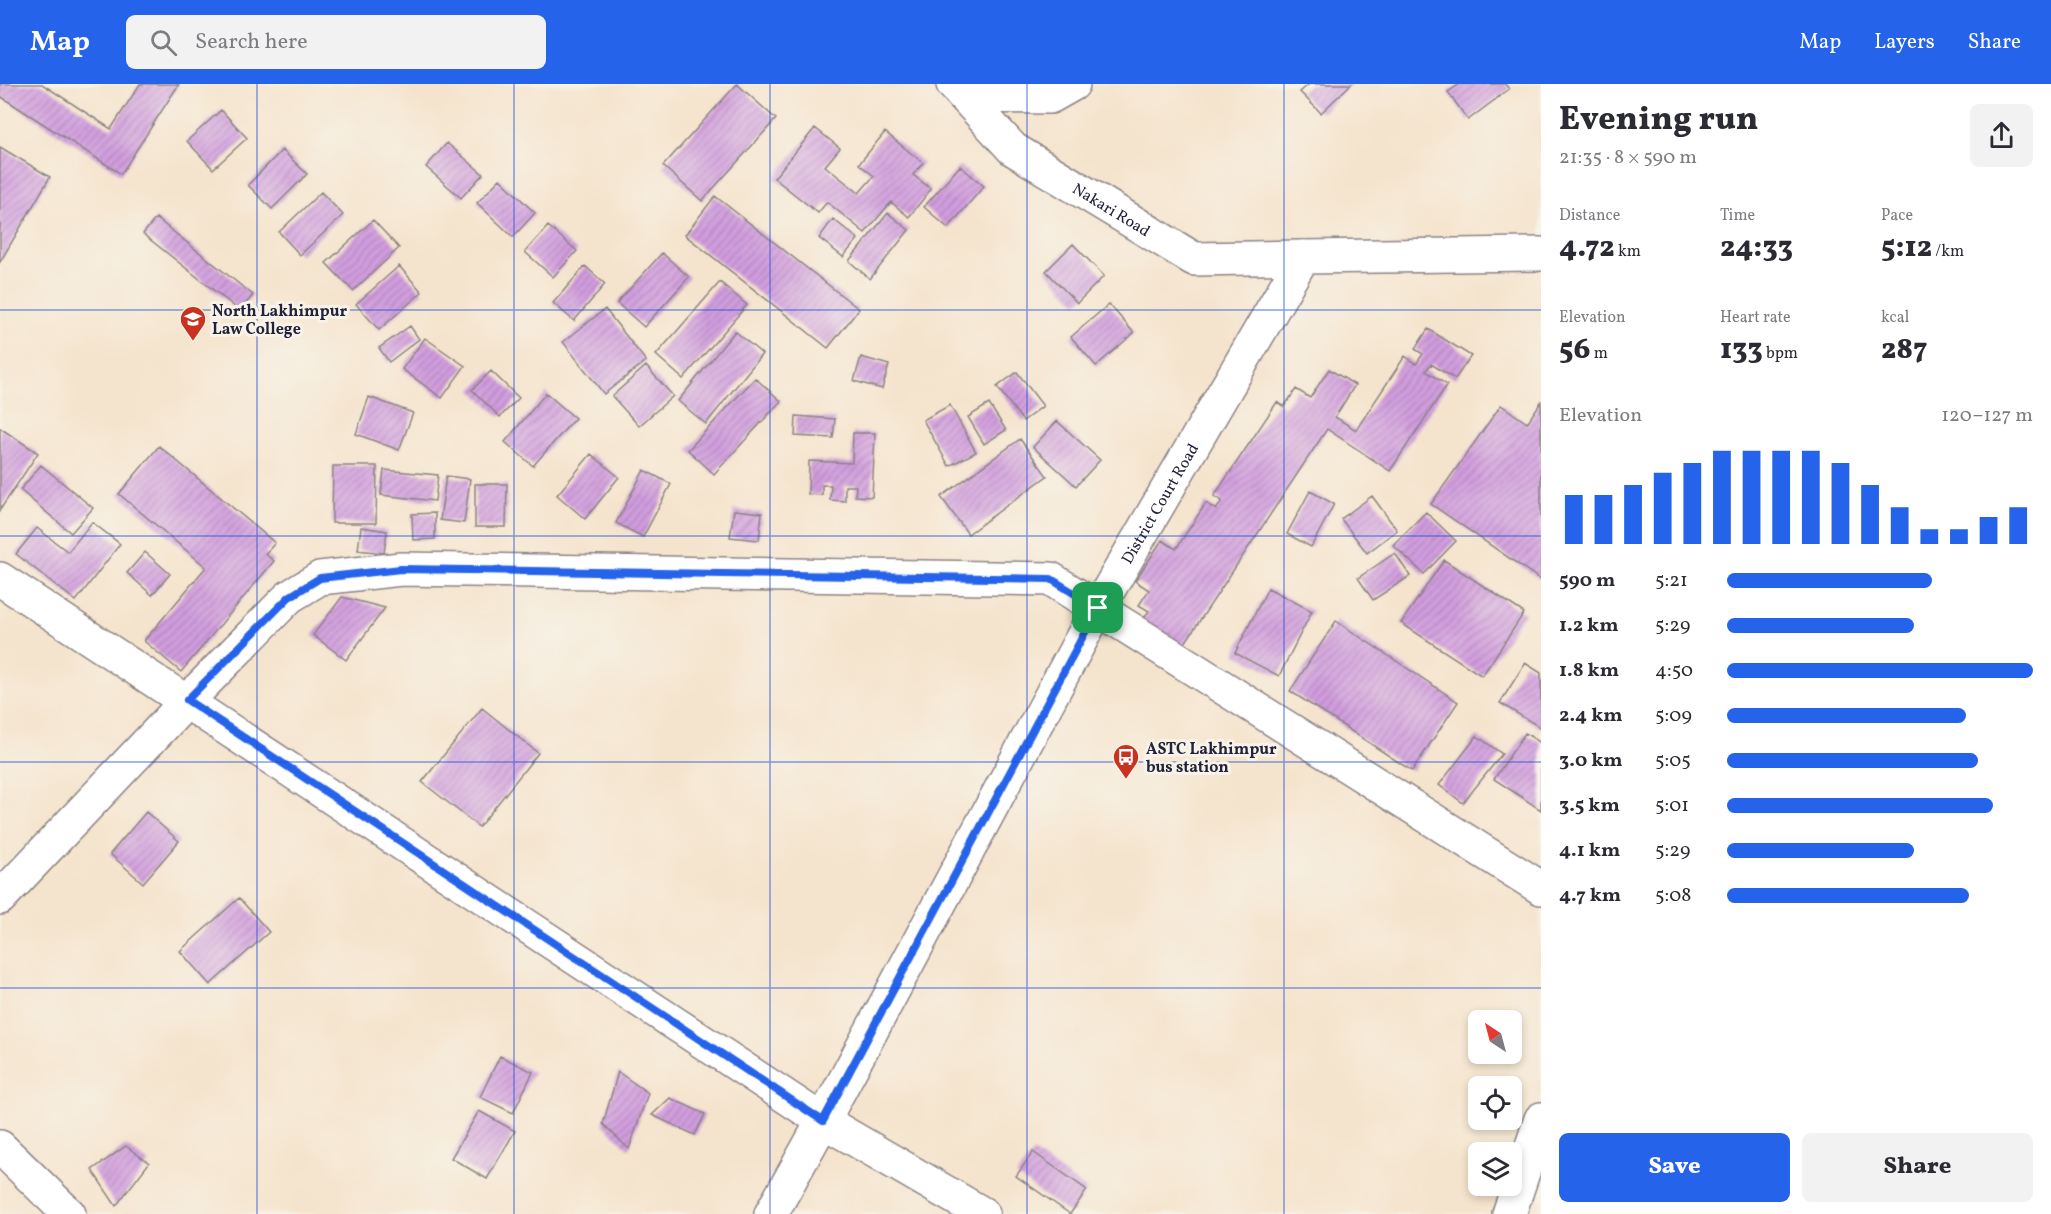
<!DOCTYPE html>
<meta charset="utf-8">
<style>
body{margin:0;font-family:Vollkorn,serif;background:#f2f2f3;color:#2b2b33;height:100vh;display:flex;flex-direction:column;font-size:22px;white-space:nowrap}
*{box-sizing:border-box;margin:0}
p{font-size:20px;color:#7c7c81}
.icon{flex:none;width:33px;height:33px;fill:none;stroke:currentColor;stroke-width:2;stroke-linecap:round;stroke-linejoin:round}
.map{position:relative;flex:1;overflow:hidden}
.drawer{display:flex;flex-direction:column;background:#fff;width:510px}
.drawer>*{flex:none}
.needle{width:39px;rotate:324deg}
.fabs{position:absolute;left:1468px;top:926px;display:grid;gap:12px}
.fabs a{display:grid;place-items:center;width:54px;height:54px;border-radius:9px;background:#fff;box-shadow:0 3px 9px #0003;font-size:30px}
.pin{position:absolute;display:grid;place-items:center;width:51px;height:51px;color:#fff;margin:-26px;border-radius:12px;box-shadow:0 3px 9px #0006}
.round{display:grid;place-items:center;flex:none;width:63px;height:63px;border-radius:9px;background:#f2f2f3}
.head{display:flex;align-items:center;justify-content:space-between;height:102px;padding:0 18px}
h1{font-size:33px;font-weight:800;line-height:45px}
.stats{display:grid;grid-template-columns:repeat(3,1fr);gap:9px;height:102px;padding:6px 18px}
.stats div{display:grid;align-content:center}
.stats b{font-size:30px;font-weight:800}
.stats small{font-size:16px;font-weight:400}
.stats p{font-size:16px}
.chart{height:168px;padding:12px 18px}
.chart p{display:flex;justify-content:space-between}
.chart svg{width:100%;height:108px;margin-top:6px;stroke:#2563eb;stroke-width:6}
.cta{display:flex;gap:12px;margin-top:auto;padding:12px 18px}
.cta a{flex:1;height:69px;border-radius:9px;background:#2563eb;color:#fff;font-size:24px;font-weight:800;line-height:69px;text-align:center}
.cta a+a{background:#f2f2f3;color:#2b2b33}
ul{padding:0 18px;list-style:none;font-size:20px}
li{display:grid;grid-template-columns:96px 72px 1fr;align-items:center;height:45px}
li i{height:15px;border-radius:8px;background:#2563eb}
header{display:flex;align-items:center;gap:36px;box-sizing:border-box;height:84px;padding:0 30px;background:#2563eb;color:#fff}
header strong{font-size:28px}
nav{display:flex;gap:33px;margin-inline-start:auto;font-size:21px}
.search{width:420px;height:54px;background:#f2f2f3;display:flex;align-items:center;gap:15px;box-sizing:border-box;padding:0 21px;border-radius:9px;color:#7c7c81;font-size:22px}
main{display:flex;flex:1;min-height:0}
.map>svg:first-child{display:block}
.building{fill:url(#building-hatch)}
.lines{fill:none;stroke-linecap:round;stroke-linejoin:round}
.minor-casing{stroke:#8c8384;stroke-width:36}
.major-casing{stroke:#8c8384;stroke-width:36}
.minor{stroke:#fff;stroke-width:33}
.major{stroke:#fff;stroke-width:33}
.route-casing{stroke:#fff;stroke-width:12}
.route{stroke:#2563eb;stroke-width:8}
.grid{fill:none;stroke:#1d4ed8;stroke-width:1.5;stroke-opacity:0.55}
.labels{text-anchor:middle;stroke-width:6;stroke-linejoin:round;paint-order:stroke}
.street-label{font-size:16px;fill:#22223b;stroke:#f7f3e8}
.poi-label{font-size:16px;font-weight:bold;fill:#22223b;stroke:#f7f3e8;text-anchor:start}
</style>
<header>
<strong>Map</strong>
<div class="search"><svg class="icon" aria-label="search" viewBox="0 0 24 24"><circle cx="10" cy="10" r="6"/><path d="M15 15l6 6"/></svg>Search here</div>
<nav><a>Map</a><a>Layers</a><a>Share</a></nav>
</header>
<main>
<div class="map">
<svg width="1541" height="1130" viewBox="0 0 1541 1130">
<defs>
<pattern id="building-hatch" width="6" height="6" patternUnits="userSpaceOnUse" patternTransform="scale(1.5)"><rect width="6" height="6" fill="#d29edf"/><path d="M-1 1l2-2M0 6l6-6M5 7l2-2" fill="none" stroke="#aa80b6"/></pattern>
</defs>
<rect width="100%" height="100%" fill="#f7f3e8"/>
<filter id="ink" filterUnits="userSpaceOnUse"><feTurbulence type="fractalNoise" baseFrequency=".0167" numOctaves="2"/><feDisplacementMap in="SourceGraphic" scale="12" xChannelSelector="R" yChannelSelector="G"/><feConvolveMatrix kernelMatrix="1 2 1 2 8 2 1 2 1" color-interpolation-filters="sRGB"/></filter>
<filter id="wash" filterUnits="userSpaceOnUse"><feTurbulence type="fractalNoise" baseFrequency=".008" numOctaves="4" result="noise"/><feDisplacementMap in="SourceGraphic" scale="24" xChannelSelector="R" yChannelSelector="G"/><feGaussianBlur stdDeviation="1.35" result="paint"/><feColorMatrix in="noise" values="0 0 0 0 0 0 0 0 0 0 0 0 0 0 0 0 0 1.4 0 .05"/><feComposite in="paint" operator="in"/></filter>
<g filter="url(#wash)">
<rect width="100%" height="100%" fill="#f5e4cd"/>
<g id="blocks">
<path class="building" d="M 0,0 L 42,0 L 111,45 L 140,0 L 179,0 L 121,90 L 0,12 Z
M 737,0 L 776,35 L 702,117 L 663,82 Z
M 1309,0 L 1351,0 L 1321,29 L 1300,8 Z
M 1460,0 L 1505,0 L 1509,5 L 1468,36 L 1448,8 Z
M 221,26 L 247,54 L 213,85 L 187,57 Z
M 815,44 L 840,64 L 825,82 L 859,109 L 874,92 L 859,80 L 885,48 L 923,79 L 913,91 L 931,105 L 909,133 L 891,118 L 865,149 L 827,118 L 818,129 L 774,94 Z
M 447,59 L 483,90 L 461,114 L 426,83 Z
M 0,63 L 50,93 L 0,178 Z
M 282,66 L 307,90 L 272,125 L 248,101 Z
M 960,82 L 984,102 L 948,144 L 924,123 Z
M 500,95 L 535,129 L 513,153 L 477,119 Z
M 321,108 L 343,131 L 300,171 L 279,148 Z
M 715,112 L 859,225 L 828,264 L 685,151 Z
M 888,129 L 909,146 L 870,195 L 849,177 Z
M 156,134 L 253,211 L 240,227 L 143,150 Z
M 833,135 L 858,155 L 843,173 L 819,154 Z
M 373,136 L 399,164 L 353,207 L 326,179 Z
M 548,142 L 577,167 L 553,193 L 525,168 Z
M 1073,160 L 1104,192 L 1077,219 L 1046,187 Z
M 662,169 L 689,193 L 644,243 L 617,219 Z
M 399,182 L 422,208 L 379,246 L 356,220 Z
M 585,182 L 605,200 L 574,237 L 553,219 Z
M 720,198 L 747,221 L 683,295 L 656,271 Z
M 1109,220 L 1134,249 L 1096,282 L 1071,253 Z
M 605,225 L 646,277 L 604,310 L 563,258 Z
M 410,242 L 419,255 L 389,278 L 379,264 Z
M 1428,245 L 1471,272 L 1455,295 L 1431,280 L 1426,287 L 1447,301 L 1390,387 L 1327,345 L 1181,565 L 1141,538 L 1149,527 L 1139,521 L 1149,506 L 1135,497 L 1162,456 L 1176,465 L 1206,419 L 1216,426 L 1222,417 L 1214,412 L 1277,318 L 1284,323 L 1296,305 L 1310,314 L 1329,285 L 1355,301 L 1335,333 L 1356,346 L 1405,272 L 1416,280 L 1423,270 L 1415,265 Z
M 735,247 L 762,270 L 706,340 L 678,317 Z
M 425,254 L 465,282 L 442,314 L 402,285 Z
M 861,273 L 889,281 L 882,305 L 854,297 Z
M 646,282 L 673,312 L 639,342 L 612,312 Z
M 491,287 L 519,314 L 500,333 L 472,306 Z
M 1017,288 L 1043,322 L 1023,337 L 997,303 Z
M 755,294 L 781,317 L 714,390 L 688,366 Z
M 546,309 L 575,334 L 533,382 L 505,358 Z
M 369,313 L 413,329 L 399,366 L 356,350 Z
M 1541,318 L 1541,496 L 1431,420 L 1501,321 L 1527,339 Z
M 989,320 L 1006,346 L 984,360 L 968,333 Z
M 950,321 L 976,368 L 949,382 L 923,336 Z
M 796,332 L 835,335 L 833,354 L 795,352 Z
M 1057,337 L 1100,376 L 1076,402 L 1033,363 Z
M 0,344 L 38,369 L 0,426 Z
M 853,349 L 875,349 L 872,413 L 855,412 L 856,402 L 845,402 L 845,417 L 830,416 L 831,401 L 822,401 L 822,411 L 808,410 L 809,377 L 852,379 Z
M 1020,355 L 1047,392 L 968,450 L 941,413 Z
M 159,362 L 275,459 L 265,470 L 274,477 L 181,588 L 144,557 L 206,483 L 119,410 Z
M 591,370 L 619,393 L 585,435 L 557,411 Z
M 41,381 L 93,424 L 71,449 L 20,406 Z
M 333,382 L 377,382 L 376,439 L 332,439 Z
M 384,386 L 438,391 L 435,417 L 381,411 Z
M 644,386 L 671,400 L 643,453 L 616,439 Z
M 446,392 L 470,395 L 464,439 L 440,436 Z
M 475,400 L 507,400 L 506,443 L 475,443 Z
M 1310,407 L 1334,420 L 1311,463 L 1287,450 Z
M 1372,412 L 1397,446 L 1367,469 L 1341,435 Z
M 734,426 L 762,429 L 759,456 L 730,453 Z
M 1426,428 L 1456,457 L 1424,490 L 1393,461 Z
M 435,429 L 435,455 L 413,456 L 412,430 Z
M 92,438 L 120,460 L 76,517 L 16,470 L 37,444 L 68,468 Z
M 361,443 L 387,447 L 384,469 L 358,466 Z
M 145,468 L 170,490 L 152,511 L 127,489 Z
M 1395,469 L 1410,492 L 1373,516 L 1358,494 Z
M 1444,476 L 1524,529 L 1482,592 L 1401,539 Z
M 1268,504 L 1312,527 L 1279,592 L 1235,569 Z
M 342,513 L 385,524 L 346,576 L 313,551 Z
M 1336,537 L 1458,618 L 1412,687 L 1290,607 Z
M 1525,579 L 1541,589 L 1541,644 L 1500,619 Z
M 482,624 L 538,669 L 479,743 L 422,698 Z
M 1525,649 L 1541,659 L 1541,726 L 1494,695 Z
M 1477,652 L 1502,670 L 1463,719 L 1439,701 Z
M 146,728 L 179,757 L 143,799 L 110,770 Z
M 239,814 L 269,848 L 210,901 L 180,867 Z
M 500,972 L 533,988 L 513,1029 L 480,1013 Z
M 618,988 L 648,1009 L 629,1065 L 603,1040 Z
M 670,1014 L 705,1030 L 695,1051 L 652,1031 Z
M 479,1027 L 515,1047 L 487,1095 L 451,1074 Z
M 126,1062 L 149,1079 L 116,1122 L 92,1086 Z
M 1033,1068 L 1087,1106 L 1070,1130 L 1016,1092 Z"/>
</g>
</g>
<g filter="url(#ink)">
<use href="#blocks" fill-opacity="0" stroke="#8c8384" stroke-width="1.5"/>
<g class="lines">
<g class="minor-casing">
<g id="minor">
<path id="s1" d="M 953,0 L 1013,65 L 1194,175 L 1303,173"/>
<path d="M 964,12 L 1050,13 L 1073,0"/>
<path d="M 0,495 L 823,1037 L 983,1130"/>
<path d="M 0,814 L 187,617 L 289,513 L 320,494 L 401,485 L 1051,495 L 1541,804"/>
<path d="M 0,1063 L 69,1130"/>
<path id="s2" d="M 771,1130 L 823,1037 L 1098,524 L 1303,173 L 1541,170"/>
</g>
</g>
<g class="major-casing">
<path id="major" d="M 1509,1130 L 1541,1035"/>
</g>
<use href="#minor" class="minor"/>
<use href="#major" class="major"/>
</g>
</g>
<g class="lines" filter="url(#ink)">
<g class="route-casing">
<path id="route" d="M 401,485 L 1051,495 L 1098,524 L 823,1037 L 187,616 L 289,513 L 320,494 Z"/>
</g>
<use href="#route" class="route"/>
</g>
<path class="grid" d="M 257,0 L 257,1130M 514,0 L 514,1130M 770,0 L 770,1130M 1027,0 L 1027,1130M 1284,0 L 1284,1130M 0,226 L 1541,226M 0,452 L 1541,452M 0,678 L 1541,678M 0,904 L 1541,904"/>
<defs>
<g id="university-pin" transform="scale(1.35)"><path d="M0 17L-7.5 6A9.5 9.5 0 1 1 7.5 6Z" fill="#c8321e" stroke="#f7f3e8"/><path d="M0-5L7-2L0 1L-7-2ZM-4 1L0 2.5L4 1V4Q0 6-4 4Z" fill="#fff"/></g>
<g id="bus-pin" transform="scale(1.35)"><path d="M0 17L-7.5 6A9.5 9.5 0 1 1 7.5 6Z" fill="#c8321e" stroke="#f7f3e8"/><path d="M-5-6H5V4H4V6H2V4H-2V6H-4V4H-5ZM-3.5-4V0h7V-4ZM-3.5 1.2v1.5H-2V1.2ZM2 1.2v1.5H3.5V1.2Z" fill="#fff"/></g>
</defs>
<g fill-rule="evenodd">
<use href="#university-pin" x="193" y="235"/>
<use href="#bus-pin" x="1126" y="673"/>
</g>
<g class="labels">
<g class="street-label">
<text dy="6" stroke="none"><textPath href="#s1" startOffset="204">Nakari Road</textPath></text>
<text dy="6" stroke="none"><textPath href="#s2" startOffset="810">District Court Road</textPath></text>
</g>
<g class="poi-label">
<text x="212" y="232">North Lakhimpur<tspan x="212" dy="18">Law College</tspan></text>
<text x="1146" y="670">ASTC Lakhimpur<tspan x="1146" dy="18">bus station</tspan></text>
</g>
</g>
</svg>
<div class="fabs">
<a><svg class="needle" viewBox="-14 -14 28 28"><path d="M0-13l5 13h-10z" fill="#e53935"/><path d="M0 13l5-13h-10z" fill="#7c7c81"/></svg></a>
<a><svg class="icon" aria-label="locate" viewBox="0 0 24 24"><circle cx="12" cy="12" r="6"/><path d="M12 2v4M12 18v4M2 12h4M18 12h4"/></svg></a>
<a><svg class="icon" aria-label="layers" viewBox="0 0 24 24"><path d="M12 4l9 5-9 5-9-5zM3 14l9 5 9-5"/></svg></a>
</div>
<div class="pin" style="left:1098px;top:524px;background:#1e9e55"><svg class="icon" aria-label="arrive" viewBox="0 0 24 24"><path d="M6 21V4h12l-3 4 3 4H6"/></svg></div>
</div>
<section class="drawer">
<div class="head"><div><h1>Evening run</h1><p>21:35 · 8 × 590 m</p></div><a class="round"><svg class="icon" aria-label="share" viewBox="0 0 24 24"><path d="M12 15V3M7 8l5-5 5 5M5 13v7h14v-7"/></svg></a></div>
<div class="stats">
<div><p>Distance</p><b>4.72<small> km</small></b></div>
<div><p>Time</p><b>24:33</b></div>
<div><p>Pace</p><b>5:12<small> /km</small></b></div>
</div>
<div class="stats">
<div><p>Elevation</p><b>56<small> m</small></b></div>
<div><p>Heart rate</p><b>133<small> bpm</small></b></div>
<div><p>kcal</p><b>287</b></div>
</div>
<div class="chart"><p><span>Elevation</span>120–127 m</p>
<svg viewBox="0 0 160 44" preserveAspectRatio="none"><path d="M5 44V24M15 44V24M25 44V20M35 44V15M45 44V11M55 44V6M65 44V6M75 44V6M85 44V6M95 44V11M105 44V20M115 44V29M125 44V38M135 44V38M145 44V33M155 44V29"/></svg>
</div>
<ul>
<li><b>590 m</b>5:21<i style="width:67%"></i></li>
<li><b>1.2 km</b>5:29<i style="width:61%"></i></li>
<li><b>1.8 km</b>4:50<i style="width:100%"></i></li>
<li><b>2.4 km</b>5:09<i style="width:78%"></i></li>
<li><b>3.0 km</b>5:05<i style="width:82%"></i></li>
<li><b>3.5 km</b>5:01<i style="width:87%"></i></li>
<li><b>4.1 km</b>5:29<i style="width:61%"></i></li>
<li><b>4.7 km</b>5:08<i style="width:79%"></i></li>
</ul>
<div class="cta"><a>Save</a><a>Share</a></div>
</section>
</main>
